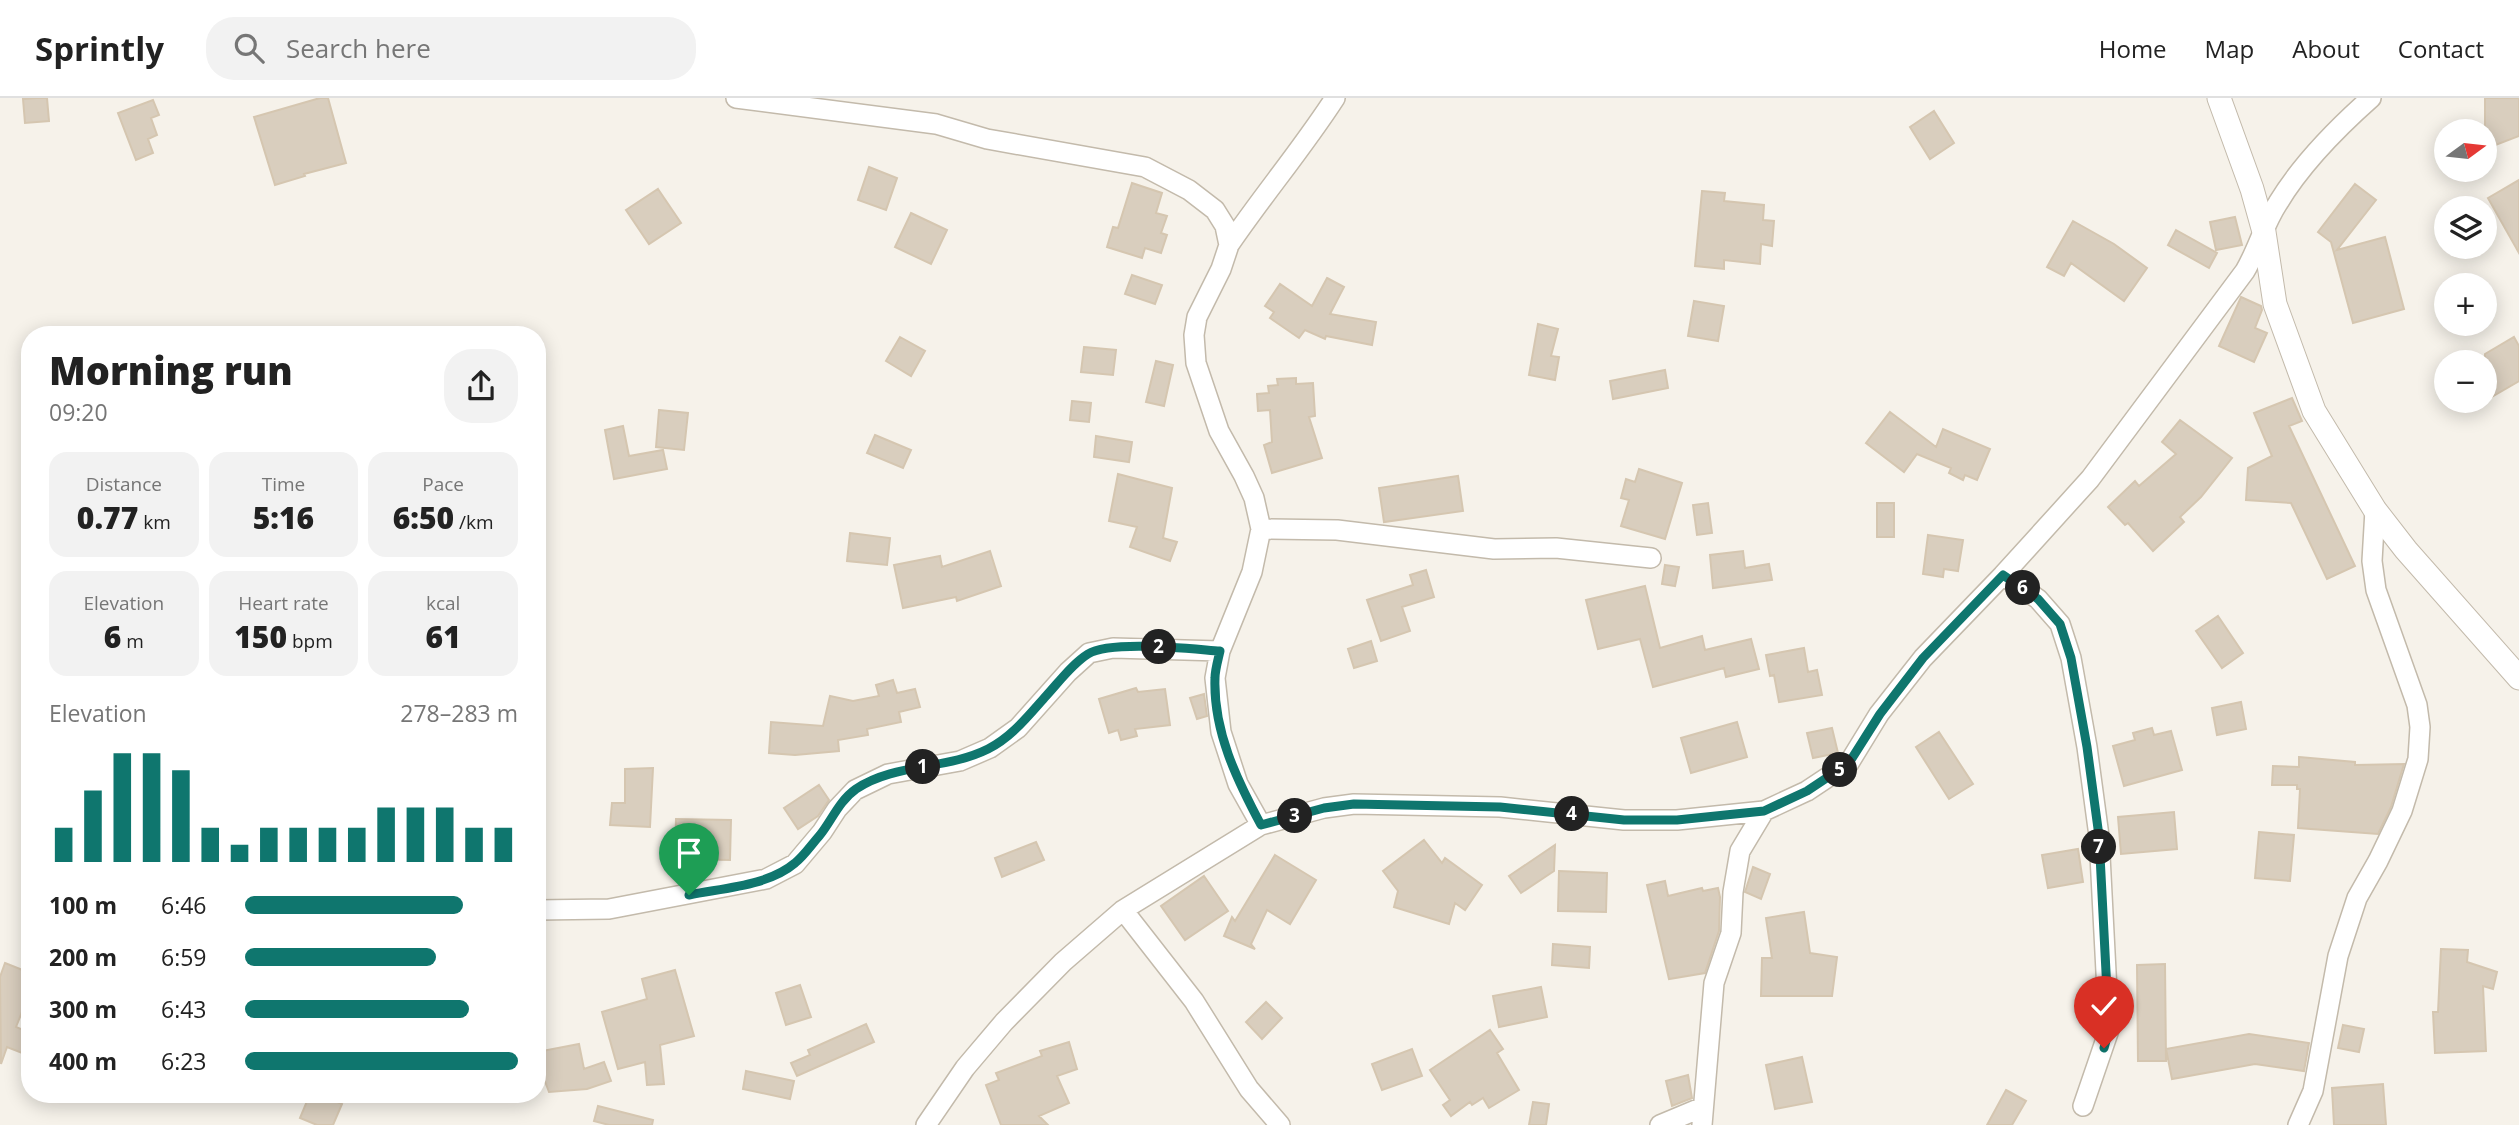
<!DOCTYPE html>
<meta charset="utf-8">
<style>
body{margin:0;font-family:"Open Sans",sans-serif;background:#f2f2f2;color:#222;height:100vh;display:flex;flex-direction:column;font-size:26px;white-space:nowrap}
*{box-sizing:border-box;margin:0}
p{font-size:23px;color:#767676}
.icon{flex:none;width:38px;height:38px;fill:none;stroke:currentColor;stroke-width:2;stroke-linecap:round;stroke-linejoin:round}
.map{position:relative;flex:1;overflow:hidden}
.panel{position:absolute;left:21px;top:228px;width:525px;height:777px;display:flex;flex-direction:column;background:#fff;border-radius:28px;box-shadow:0 4px 18px #0003}
.panel>*{flex:none}
.needle{width:46px;rotate:75deg}
.tools{position:absolute;left:2434px;top:21px;display:grid;gap:14px}
.tools a{display:grid;place-items:center;width:63px;height:63px;border-radius:50%;background:#fff;box-shadow:0 4px 18px #0003;font-size:35px}
.pin{position:absolute;display:grid;place-items:center;width:60px;height:60px;color:#fff;margin:-72px -30px;border-radius:50% 50% 50% 0;rotate:-45deg;box-shadow:0 0 7px #0007}
.pin .icon{rotate:45deg}
.km{position:absolute;width:35px;height:35px;margin:-18px;border-radius:50%;background:#222;color:#fff;font-size:19px;line-height:35px;text-align:center}
.round{display:grid;place-items:center;flex:none;width:74px;height:74px;border-radius:28px;background:#f2f2f2}
.head{display:flex;align-items:center;justify-content:space-between;height:119px;padding:0 28px}
h1{font-size:38px;font-weight:800;line-height:52px}
.stats{display:grid;grid-template-columns:repeat(3,1fr);gap:10px;height:119px;padding:7px 28px}
.stats div{display:grid;align-content:center;border-radius:18px;background:#f2f2f2;text-align:center}
.stats b{font-size:30px;font-weight:800}
.stats small{font-size:19px;font-weight:400}
.stats p{font-size:19px}
.chart{height:196px;padding:14px 28px}
.chart p{display:flex;justify-content:space-between}
.chart svg{width:100%;height:126px;margin-top:7px;stroke:#0f766e;stroke-width:6}
ul{padding:0 28px;list-style:none;font-size:23px}
li{display:grid;grid-template-columns:112px 84px 1fr;align-items:center;height:52px}
li i{height:18px;border-radius:9px;background:#0f766e}
header{display:flex;align-items:center;gap:42px;box-sizing:border-box;height:98px;padding:0 35px;background:#fff;border-bottom:2px solid #e0e0e0}
header strong{font-size:33px}
nav{display:flex;gap:38px;margin-inline-start:auto;font-size:24px}
.search{width:490px;height:63px;background:#f2f2f2;display:flex;align-items:center;gap:18px;box-sizing:border-box;padding:0 24px;border-radius:28px;color:#767676;font-size:26px}
.map>svg:first-child{display:block}
.building{fill:#d9cebe;stroke:#d5c6b0;stroke-width:2}
.lines{fill:none;stroke-linecap:round;stroke-linejoin:round}
.minor-casing{stroke:#c3baab;stroke-width:22}
.tertiary-casing{stroke:#c3baab;stroke-width:25}
.minor{stroke:#fff;stroke-width:19}
.tertiary{stroke:#fff;stroke-width:23}
.route-casing{stroke:#fff;stroke-width:14}
.route{stroke:#0f766e;stroke-width:9}
</style>
<header>
<strong>Sprintly</strong>
<div class="search"><svg class="icon" aria-label="search" viewBox="0 0 24 24"><circle cx="10" cy="10" r="6"/><path d="M15 15l6 6"/></svg>Search here</div>
<nav><a>Home</a><a>Map</a><a>About</a><a>Contact</a></nav>
</header>
<div class="map">
<svg width="2519" height="1027" viewBox="0 0 2519 1027">
<rect width="100%" height="100%" fill="#f6f2ea"/>
<path class="building" d="M 36,0 L 47,0 L 49,23 L 25,25 L 23,1 Z
M 320,0 L 328,0 L 346,65 L 304,76 L 305,78 L 275,87 L 254,19 Z
M 2485,0 L 2519,0 L 2519,38 L 2485,51 Z
M 153,2 L 159,17 L 151,20 L 157,37 L 148,41 L 153,55 L 136,62 L 118,15 Z
M 1934,13 L 1954,45 L 1930,61 L 1910,29 Z
M 869,69 L 897,80 L 886,112 L 858,102 Z
M 2519,82 L 2519,155 L 2488,100 Z
M 1132,85 L 1162,95 L 1156,115 L 1167,118 L 1161,135 L 1167,137 L 1161,155 L 1145,150 L 1142,160 L 1107,149 L 1113,129 L 1118,130 Z
M 2355,86 L 2376,102 L 2337,152 L 2385,139 L 2404,211 L 2353,225 L 2331,144 L 2318,134 Z
M 658,91 L 681,125 L 649,146 L 626,112 Z
M 1702,93 L 1725,95 L 1724,103 L 1764,107 L 1763,122 L 1774,123 L 1772,148 L 1761,146 L 1760,166 L 1724,162 L 1724,171 L 1695,168 Z
M 911,115 L 947,132 L 931,166 L 895,149 Z
M 2235,119 L 2242,147 L 2216,152 L 2210,124 Z
M 2073,123 L 2114,146 L 2147,170 L 2124,203 L 2071,165 L 2064,178 L 2047,169 Z
M 2176,132 L 2217,155 L 2209,170 L 2168,147 Z
M 1132,177 L 1162,187 L 1155,206 L 1125,196 Z
M 1327,180 L 1344,189 L 1330,216 L 1376,224 L 1372,247 L 1326,238 L 1325,241 L 1305,232 L 1299,240 L 1270,220 L 1274,214 L 1265,208 L 1280,186 L 1312,208 Z
M 2241,199 L 2261,208 L 2262,212 L 2255,230 L 2267,235 L 2254,264 L 2219,248 Z
M 1694,203 L 1724,208 L 1718,243 L 1688,238 Z
M 1538,226 L 1558,231 L 1551,258 L 1559,259 L 1555,282 L 1529,277 Z
M 900,239 L 925,253 L 911,278 L 886,263 Z
M 2514,239 L 2519,248 L 2519,283 L 2490,300 L 2485,292 L 2485,256 Z
M 1084,249 L 1116,252 L 1113,277 L 1081,274 Z
M 1156,263 L 1173,267 L 1164,308 L 1146,304 Z
M 1665,272 L 1668,290 L 1613,301 L 1610,283 Z
M 1296,280 L 1296,286 L 1313,285 L 1315,318 L 1309,319 L 1322,360 L 1272,375 L 1264,347 L 1272,344 L 1270,312 L 1258,313 L 1257,296 L 1269,295 L 1268,288 L 1278,287 L 1277,281 Z
M 2292,300 L 2302,323 L 2289,328 L 2355,468 L 2327,481 L 2291,405 L 2246,402 L 2248,370 L 2272,358 L 2254,315 Z
M 1072,303 L 1091,305 L 1089,324 L 1070,322 Z
M 659,312 L 688,315 L 684,352 L 656,349 Z
M 1890,314 L 1936,349 L 1943,331 L 1990,351 L 1977,382 L 1965,377 L 1963,382 L 1949,375 L 1951,370 L 1917,356 L 1904,374 L 1866,345 Z
M 2180,322 L 2232,360 L 2201,399 L 2180,419 L 2184,424 L 2153,453 L 2128,425 L 2125,427 L 2108,409 L 2135,383 L 2139,388 L 2176,356 L 2162,344 Z
M 623,328 L 629,358 L 663,352 L 667,371 L 614,381 L 605,332 Z
M 875,337 L 911,352 L 903,370 L 867,355 Z
M 1096,338 L 1132,344 L 1129,364 L 1094,359 Z
M 1639,371 L 1682,385 L 1665,441 L 1621,428 L 1629,402 L 1621,400 L 1626,381 L 1635,384 Z
M 1118,376 L 1172,390 L 1163,440 L 1177,444 L 1170,463 L 1130,449 L 1137,429 L 1109,423 Z
M 1458,378 L 1463,413 L 1384,424 L 1379,390 Z
M 1708,405 L 1712,435 L 1697,437 L 1693,407 Z
M 1877,405 L 1894,405 L 1894,439 L 1877,439 Z
M 850,435 L 890,440 L 887,467 L 847,463 Z
M 1928,437 L 1963,442 L 1958,473 L 1944,471 L 1943,479 L 1923,476 Z
M 990,453 L 1001,488 L 957,503 L 956,499 L 903,510 L 894,467 L 940,458 L 942,469 Z
M 1743,453 L 1745,470 L 1769,466 L 1772,482 L 1713,490 L 1710,457 Z
M 1665,467 L 1679,469 L 1675,488 L 1662,486 Z
M 1426,472 L 1434,499 L 1402,509 L 1410,533 L 1381,543 L 1367,502 L 1413,487 L 1410,477 Z
M 1645,488 L 1660,550 L 1702,538 L 1705,552 L 1751,541 L 1759,571 L 1726,579 L 1724,570 L 1653,589 L 1640,541 L 1598,551 L 1586,502 Z
M 2218,518 L 2243,555 L 2222,570 L 2196,533 Z
M 1371,543 L 1377,563 L 1354,570 L 1348,551 Z
M 1804,550 L 1808,574 L 1817,572 L 1822,597 L 1779,604 L 1774,577 L 1770,578 L 1766,557 Z
M 893,582 L 897,595 L 915,591 L 920,609 L 899,614 L 901,624 L 867,631 L 868,637 L 838,642 L 839,653 L 795,657 L 769,655 L 771,624 L 823,628 L 830,598 L 853,603 L 879,598 L 876,587 Z
M 1136,590 L 1138,594 L 1165,591 L 1170,627 L 1135,631 L 1137,638 L 1121,642 L 1118,632 L 1109,635 L 1099,601 Z
M 1204,596 L 1207,618 L 1197,621 L 1190,600 Z
M 2241,604 L 2246,631 L 2217,637 L 2212,610 Z
M 1737,624 L 1747,659 L 1691,675 L 1681,640 Z
M 1832,630 L 1838,655 L 1813,660 L 1807,635 Z
M 2152,630 L 2154,637 L 2171,633 L 2182,672 L 2124,688 L 2113,648 L 2135,642 L 2133,635 Z
M 1939,634 L 1973,686 L 1949,701 L 1916,649 Z
M 2299,659 L 2355,664 L 2355,667 L 2404,666 L 2391,709 L 2378,736 L 2298,730 L 2300,691 L 2297,691 L 2297,687 L 2272,687 L 2273,668 L 2299,669 Z
M 653,670 L 650,729 L 610,727 L 612,705 L 625,705 L 625,671 Z
M 819,687 L 829,702 L 818,718 L 798,731 L 784,710 Z
M 2174,714 L 2177,751 L 2121,756 L 2118,719 Z
M 676,721 L 731,722 L 730,762 L 675,761 Z
M 2259,734 L 2294,737 L 2290,783 L 2255,780 Z
M 1424,742 L 1442,765 L 1445,760 L 1482,787 L 1465,812 L 1455,805 L 1449,826 L 1394,809 L 1398,793 L 1383,773 Z
M 1036,744 L 1044,762 L 1002,779 L 995,760 Z
M 1555,747 L 1554,773 L 1521,795 L 1509,778 Z
M 2078,751 L 2083,784 L 2048,790 L 2042,757 Z
M 1275,757 L 1316,782 L 1290,826 L 1267,812 L 1251,846 L 1255,851 L 1224,838 L 1232,819 L 1235,823 Z
M 1753,769 L 1770,776 L 1761,801 L 1745,794 Z
M 1559,773 L 1607,775 L 1606,814 L 1558,813 Z
M 1204,778 L 1228,813 L 1185,842 L 1161,808 Z
M 1665,783 L 1668,798 L 1702,790 L 1703,793 L 1718,790 L 1720,799 L 1719,833 L 1705,875 L 1669,881 L 1647,787 Z
M 1804,814 L 1810,855 L 1837,859 L 1832,898 L 1761,898 L 1762,860 L 1772,860 L 1766,820 Z
M 1553,846 L 1590,849 L 1589,870 L 1552,867 Z
M 2441,851 L 2468,852 L 2467,864 L 2497,874 L 2493,891 L 2483,888 L 2486,953 L 2435,955 L 2433,914 L 2438,914 Z
M 5,865 L 30,875 L 30,894 L 16,929 L 30,935 L 30,958 L 7,949 L 1,966 L 0,879 Z
M 2165,866 L 2166,963 L 2138,963 L 2137,867 Z
M 675,872 L 694,938 L 660,947 L 664,986 L 647,987 L 645,964 L 618,971 L 602,914 L 647,901 L 642,881 Z
M 800,887 L 811,919 L 786,927 L 776,895 Z
M 1541,889 L 1547,919 L 1499,929 L 1493,898 Z
M 1266,904 L 1282,920 L 1262,941 L 1246,924 Z
M 866,926 L 874,944 L 797,978 L 791,965 L 810,957 L 808,952 Z
M 2343,927 L 2364,931 L 2359,954 L 2338,950 Z
M 1490,932 L 1503,951 L 1497,955 L 1519,992 L 1489,1010 L 1483,1000 L 1472,1007 L 1470,1004 L 1451,1018 L 1443,1007 L 1450,1002 L 1430,972 Z
M 2249,936 L 2309,945 L 2304,973 L 2255,966 L 2172,981 L 2166,951 Z
M 1069,944 L 1077,971 L 1057,978 L 1069,1005 L 1039,1018 L 1048,1027 L 1001,1027 L 986,987 L 999,982 L 996,975 L 1042,958 L 1040,953 Z
M 579,946 L 584,971 L 604,964 L 611,983 L 587,991 L 549,994 L 541,973 L 540,973 L 537,954 Z
M 1412,951 L 1422,978 L 1382,992 L 1372,966 Z
M 1802,959 L 1812,1004 L 1775,1011 L 1766,967 Z
M 746,973 L 794,983 L 790,1001 L 743,991 Z
M 1688,977 L 1692,1000 L 1672,1008 L 1666,983 Z
M 2383,986 L 2386,1027 L 2334,1027 L 2332,990 Z
M 2006,992 L 2026,1003 L 2012,1027 L 1987,1027 Z
M 310,996 L 318,996 L 342,1006 L 333,1027 L 317,1027 L 300,1020 Z
M 1533,1004 L 1549,1006 L 1546,1027 L 1529,1027 Z
M 598,1008 L 653,1022 L 652,1027 L 609,1027 L 594,1023 Z"/>
<g class="lines">
<g class="minor-casing">
<path id="minor" d="M 736,0 L 936,26 L 987,41 L 1145,69 L 1189,92 L 1215,112 L 1225,128 L 1229,147 L 1221,171 L 1197,219 L 1194,237 L 1196,265 L 1219,333 L 1244,378 L 1254,400 L 1261,431 L 1252,474 L 1220,553 L 1215,580 L 1221,634 L 1238,686 L 1261,727
M 1229,147 C 1263,97 1302,51 1335,0
M 1261,431 L 1337,432 L 1494,451 L 1556,450 L 1651,460
M 2003,477 L 2038,501 L 2060,526 L 2071,560 L 2087,649 L 2099,738 L 2109,932 L 2083,1008
M 537,812 L 609,811 L 766,781 L 795,766 L 822,734 L 837,711 L 855,692 L 888,676 L 960,663 L 990,650 L 1018,630 L 1068,574 L 1089,555 L 1113,550 L 1220,553
M 1123,812 L 1194,903 L 1249,991 L 1280,1027
M 926,1027 L 965,970 L 1004,924 L 1063,864 L 1123,812 L 1261,727 L 1324,710 L 1354,706 L 1500,709 L 1624,722 L 1677,722 L 1764,713 L 1807,693 L 1849,665 L 1879,616 L 1923,560 L 2003,477 L 2090,381 L 2245,173 C 2258,151 2264,126 2278,105 C 2302,65 2336,31 2371,0
M 1660,1027 L 1703,1009
M 1702,1027 L 1714,885 L 1731,835 L 1733,794 L 1740,753 L 1764,713
M 2298,1027 L 2313,993 L 2338,858 L 2357,800 L 2378,763 L 2402,713 L 2418,661 L 2420,629 L 2417,607 L 2376,492 L 2372,463 L 2375,412"/>
</g>
<g class="tertiary-casing">
<path id="tertiary" d="M 2219,0 L 2252,91 L 2264,134 L 2275,206 L 2314,313 L 2375,412 L 2406,452 L 2519,580"/>
</g>
<use href="#minor" class="minor"/>
<use href="#tertiary" class="tertiary"/>
</g>
<g class="lines">
<g class="route-casing">
<path id="route" d="M 689,797 C 723,790 768,788 795,765 C 804,758 812,746 820,737 C 832,722 839,703 856,691 C 895,665 946,672 988,651 C 1012,639 1029,617 1046,598 C 1059,584 1072,566 1088,556 C 1111,542 1191,551 1220,553 C 1218,562 1215,572 1215,580 C 1213,633 1237,682 1261,727 L 1324,710 L 1354,706 L 1500,709 L 1624,722 L 1677,722 L 1764,713 L 1807,693 L 1849,665 L 1880,616 L 1923,560 L 2003,477 L 2038,501 L 2060,526 L 2071,560 L 2087,649 L 2099,738 L 2109,932 L 2104,950"/>
</g>
<use href="#route" class="route"/>
</g>
</svg>
<div class="tools">
<a><svg class="needle" viewBox="-14 -14 28 28"><path d="M0-13l5 13h-10z" fill="#e53935"/><path d="M0 13l5-13h-10z" fill="#767676"/></svg></a>
<a><svg class="icon" aria-label="layers" viewBox="0 0 24 24"><path d="M12 4l9 5-9 5-9-5zM3 14l9 5 9-5"/></svg></a>
<a>+</a>
<a>−</a>
</div>
<div class="pin" style="left:689px;top:797px;background:#1e9e55"><svg class="icon" aria-label="arrive" viewBox="0 0 24 24"><path d="M6 21V4h12l-3 4 3 4H6"/></svg></div>
<div class="pin" style="left:2104px;top:950px;background:#d93025"><svg class="icon" aria-label="check" viewBox="0 0 24 24"><path d="M5 12l5 5 9-10"/></svg></div>
<b class="km" style="left:923px;top:669px">1</b>
<b class="km" style="left:1159px;top:549px">2</b>
<b class="km" style="left:1295px;top:718px">3</b>
<b class="km" style="left:1572px;top:716px">4</b>
<b class="km" style="left:1840px;top:672px">5</b>
<b class="km" style="left:2023px;top:490px">6</b>
<b class="km" style="left:2099px;top:749px">7</b>
<section class="panel">
<div class="head"><div><h1>Morning run</h1><p>09:20</p></div><a class="round"><svg class="icon" aria-label="share" viewBox="0 0 24 24"><path d="M12 15V3M7 8l5-5 5 5M5 13v7h14v-7"/></svg></a></div>
<div class="stats">
<div><p>Distance</p><b>0.77<small> km</small></b></div>
<div><p>Time</p><b>5:16</b></div>
<div><p>Pace</p><b>6:50<small> /km</small></b></div>
</div>
<div class="stats">
<div><p>Elevation</p><b>6<small> m</small></b></div>
<div><p>Heart rate</p><b>150<small> bpm</small></b></div>
<div><p>kcal</p><b>61</b></div>
</div>
<div class="chart"><p><span>Elevation</span>278–283 m</p>
<svg viewBox="0 0 160 44" preserveAspectRatio="none"><path d="M5 44V32M15 44V19M25 44V6M35 44V6M45 44V12M55 44V32M65 44V38M75 44V32M85 44V32M95 44V32M105 44V32M115 44V25M125 44V25M135 44V25M145 44V32M155 44V32"/></svg>
</div>
<ul>
<li><b>100 m</b>6:46<i style="width:80%"></i></li>
<li><b>200 m</b>6:59<i style="width:70%"></i></li>
<li><b>300 m</b>6:43<i style="width:82%"></i></li>
<li><b>400 m</b>6:23<i style="width:100%"></i></li>
</ul>
</section>
</div>
